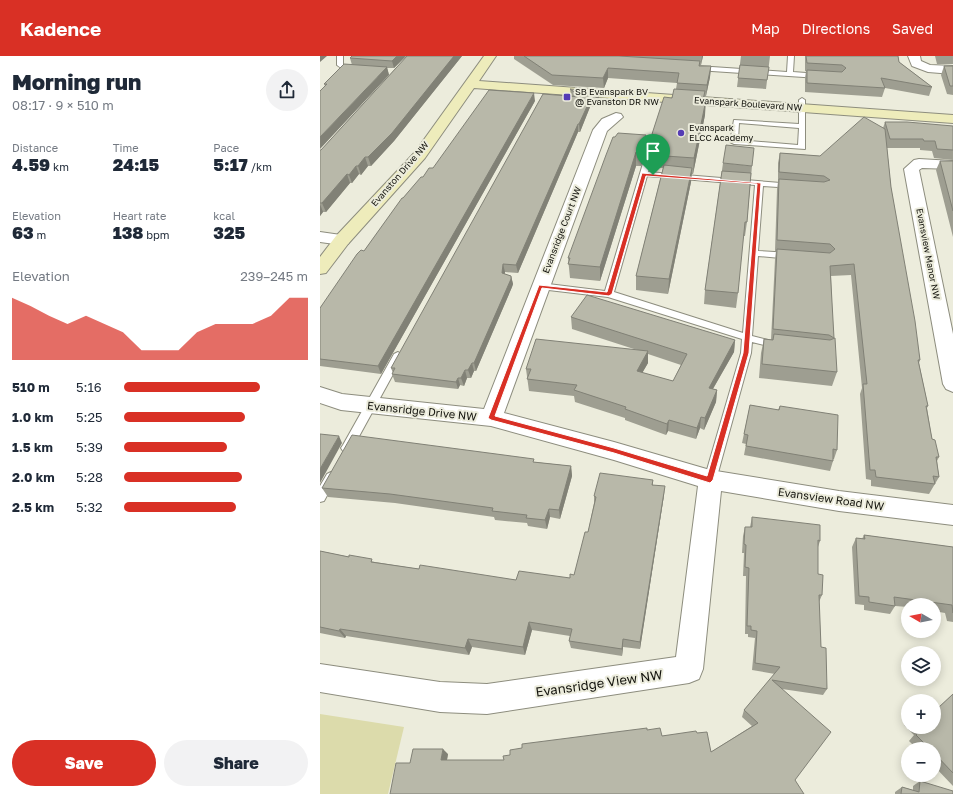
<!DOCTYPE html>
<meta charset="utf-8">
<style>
body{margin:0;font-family:"Golos Text",sans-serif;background:#f2f2f3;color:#1f2937;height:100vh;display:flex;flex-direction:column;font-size:15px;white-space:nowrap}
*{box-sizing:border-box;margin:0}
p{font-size:13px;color:#747a83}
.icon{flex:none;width:22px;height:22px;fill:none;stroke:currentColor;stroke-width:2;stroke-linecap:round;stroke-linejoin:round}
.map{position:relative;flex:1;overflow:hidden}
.side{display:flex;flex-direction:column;background:#fff;width:320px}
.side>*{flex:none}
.needle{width:26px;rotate:279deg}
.tools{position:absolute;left:581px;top:542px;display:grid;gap:8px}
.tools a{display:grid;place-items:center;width:40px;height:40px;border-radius:50%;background:#fff;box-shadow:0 2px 10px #0003;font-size:20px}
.pin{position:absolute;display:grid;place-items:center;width:34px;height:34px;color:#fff;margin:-41px -17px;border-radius:50% 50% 50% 0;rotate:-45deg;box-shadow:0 0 4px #0007}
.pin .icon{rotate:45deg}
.round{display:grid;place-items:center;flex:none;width:42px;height:42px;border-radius:21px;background:#f2f2f3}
.overview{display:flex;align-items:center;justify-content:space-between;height:68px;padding:0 12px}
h1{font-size:22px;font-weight:800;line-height:30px}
.metrics{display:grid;grid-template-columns:repeat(3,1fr);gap:6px;height:68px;padding:4px 12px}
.metrics div{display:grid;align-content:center}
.metrics b{font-size:17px;font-weight:800}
.metrics small{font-size:11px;font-weight:400}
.metrics p{font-size:11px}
.chart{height:112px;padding:8px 12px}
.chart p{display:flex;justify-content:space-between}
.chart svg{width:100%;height:72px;margin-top:4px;fill:#d93025;opacity:.7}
.cta{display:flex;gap:8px;margin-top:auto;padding:8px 12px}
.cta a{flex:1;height:46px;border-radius:24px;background:#d93025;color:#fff;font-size:16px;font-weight:800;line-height:46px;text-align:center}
.cta a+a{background:#f2f2f3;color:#1f2937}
ul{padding:0 12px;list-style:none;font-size:13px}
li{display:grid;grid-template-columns:64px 48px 1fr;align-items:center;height:30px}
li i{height:10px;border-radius:5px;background:#d93025}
header{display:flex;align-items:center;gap:24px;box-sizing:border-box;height:56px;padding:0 20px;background:#d93025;color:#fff}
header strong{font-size:19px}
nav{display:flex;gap:22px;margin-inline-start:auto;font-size:14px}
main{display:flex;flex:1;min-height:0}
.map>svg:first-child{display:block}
.green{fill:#dcdbab}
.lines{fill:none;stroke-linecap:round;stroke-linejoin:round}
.lane-casing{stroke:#8d8d7e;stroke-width:2}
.street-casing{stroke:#8d8d7e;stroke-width:2}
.secondary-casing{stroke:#8d8d7e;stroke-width:2}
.lane{fill:#fff;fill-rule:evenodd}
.street{fill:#fff;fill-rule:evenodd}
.secondary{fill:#eeecbb;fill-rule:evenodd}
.wall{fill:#9e9e91;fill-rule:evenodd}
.shaded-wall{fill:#818176}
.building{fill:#b8b8a9;stroke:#818176}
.route{fill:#d93025;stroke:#fff;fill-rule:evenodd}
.poi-dot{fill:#553cb4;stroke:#ececdc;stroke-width:1.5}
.labels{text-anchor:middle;stroke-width:4;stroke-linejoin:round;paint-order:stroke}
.far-poi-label{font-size:9px;fill:#13130d;stroke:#ececdc;text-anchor:start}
.far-street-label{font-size:9px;fill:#13130d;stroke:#ececdc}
.street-label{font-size:11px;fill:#13130d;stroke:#ececdc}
.near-street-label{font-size:13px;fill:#13130d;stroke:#ececdc}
</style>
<header>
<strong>Kadence</strong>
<nav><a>Map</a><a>Directions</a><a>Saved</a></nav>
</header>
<main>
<section class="side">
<div class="overview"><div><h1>Morning run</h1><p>08:17 · 9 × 510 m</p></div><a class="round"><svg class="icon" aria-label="share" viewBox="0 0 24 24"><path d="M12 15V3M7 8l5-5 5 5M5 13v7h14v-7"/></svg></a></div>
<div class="metrics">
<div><p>Distance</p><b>4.59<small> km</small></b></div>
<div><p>Time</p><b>24:15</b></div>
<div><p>Pace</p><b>5:17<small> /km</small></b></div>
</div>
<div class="metrics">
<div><p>Elevation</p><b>63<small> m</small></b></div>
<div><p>Heart rate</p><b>138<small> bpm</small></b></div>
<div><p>kcal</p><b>325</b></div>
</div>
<div class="chart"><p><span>Elevation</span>239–245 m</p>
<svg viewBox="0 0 160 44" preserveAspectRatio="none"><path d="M0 44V6L10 11L20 17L30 22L40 17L50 22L60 27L70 38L80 38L90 38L100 27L110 22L120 22L130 22L140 17L150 6L160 6V44z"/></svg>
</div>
<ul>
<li><b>510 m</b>5:16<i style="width:74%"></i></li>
<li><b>1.0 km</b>5:25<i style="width:66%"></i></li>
<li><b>1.5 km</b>5:39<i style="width:56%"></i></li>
<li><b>2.0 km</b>5:28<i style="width:64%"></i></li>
<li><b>2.5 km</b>5:32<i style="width:61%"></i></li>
</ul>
<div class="cta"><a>Save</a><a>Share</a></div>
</section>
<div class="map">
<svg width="633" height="738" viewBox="0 0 633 738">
<rect width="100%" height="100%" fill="#ececdc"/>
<path class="green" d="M 0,658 L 84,671 L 68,738 L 0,738 Z"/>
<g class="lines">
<g class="lane-casing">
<path id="lane" d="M 17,0 L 23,0 L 23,8 C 28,11 36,10 40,13 C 33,18 23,14 17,9 Z
M 468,0 L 474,0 L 473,16 L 499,18 L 502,20 L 499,22 L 377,14 L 374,12 L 377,10 L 467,16 Z
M 482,42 L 485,44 L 485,93 L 414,88 L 410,86 L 414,64 L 479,68 L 479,44 ZM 419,67 L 479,72 L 478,89 L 418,84 Z
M 327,94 L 330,94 L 334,96 L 328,116 L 473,128 L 477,130 L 473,132 L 443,130 L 438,195 L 471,197 L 475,200 L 471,203 L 438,200 L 432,280 L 460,287 L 462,289 L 457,292 L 432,286 L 431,297 L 396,424 L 394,427 L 390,429 L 386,427 L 384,424 L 421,297 L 422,283 L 288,241 L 220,233 L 215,230 L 220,227 L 285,235 ZM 327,120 L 435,129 L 423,277 L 294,236 Z
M 78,296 L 83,300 L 31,395 L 27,396 L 23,395 L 21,392 L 23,389 L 74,298 Z
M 11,416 L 15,418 L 17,421 L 4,445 L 0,446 L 0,430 L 7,418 Z"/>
</g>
<g class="street-casing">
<path id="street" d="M 588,0 L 600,0 L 601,5 L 610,9 L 633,10 L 633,18 L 608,16 L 592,10 Z
M 296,57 L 301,58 L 303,61 L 287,75 L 184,357 L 294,386 L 390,414 L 519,435 L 633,449 L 633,469 L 519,455 L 401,435 L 383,613 L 379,623 L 369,627 L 167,658 L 120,656 L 0,636 L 0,608 L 120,626 L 167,628 L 356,601 L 378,430 L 294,404 L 171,370 L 21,354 L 0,347 L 0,331 L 22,338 L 164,353 L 273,74 L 282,63 Z
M 599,103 L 633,105 L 633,113 L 602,112 L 599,114 L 633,278 L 633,336 L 626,333 L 623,328 L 584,113 L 594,104 Z
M 0,176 L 28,180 L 30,184 L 28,188 L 22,189 L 0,186 Z"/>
</g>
<g class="secondary-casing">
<path id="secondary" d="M 164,0 L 176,0 L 159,25 L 633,59 L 633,67 L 154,32 L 105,102 L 28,188 L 6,217 L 0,218 L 0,201 L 16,180 L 95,96 Z"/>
</g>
<use href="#lane" class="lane"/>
<use href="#street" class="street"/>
<use href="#secondary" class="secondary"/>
</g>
<path class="wall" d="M 86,0 L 74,12 L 67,12 L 69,19 L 5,30 L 4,28 L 32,9 L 30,2 Z
M 87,0 L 142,0 L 74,85 L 51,110 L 48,110 L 41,119 L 39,118 L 32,127 L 30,127 L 6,156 L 3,156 L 0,160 L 0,94 L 1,94 Z
M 194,0 L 383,0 L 381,9 L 380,9 L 380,10 L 391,10 L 390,21 L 386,40 L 385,40 L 385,59 L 373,118 L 372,118 L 371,126 L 348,238 L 316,234 L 316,220 L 343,112 L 331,111 L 332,78 L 356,33 L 357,27 L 288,22 L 284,32 L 233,29 L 194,3 Z
M 421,0 L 450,0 L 446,33 L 417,31 Z
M 485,0 L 578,0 L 579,6 L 612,31 L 609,40 L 565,32 L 562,41 L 485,36 L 485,22 L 486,15 L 485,15 Z
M 615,0 L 633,0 L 633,8 L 617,8 Z
M 624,10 L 633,10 L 633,39 L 627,38 L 621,19 Z
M 250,33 L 279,43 L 275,51 L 270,51 L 260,76 L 258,76 L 198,217 L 185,216 L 185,218 L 191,220 L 193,228 L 192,231 L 156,315 L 154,315 L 151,322 L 147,322 L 144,330 L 140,329 L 138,333 L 75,326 L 72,318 L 73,317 L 71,312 L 251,40 Z
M 215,45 L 61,318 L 0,310 L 0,252 L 44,195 L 83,142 L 103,121 L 113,112 Z
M 565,66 L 633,70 L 633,104 L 614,102 L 612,95 L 600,94 L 600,92 L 567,92 L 571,131 L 600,304 L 599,307 L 608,350 L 607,352 L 612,383 L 619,401 L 617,405 L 619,421 L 609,438 L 551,430 L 551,424 L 546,423 L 540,338 L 542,332 L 531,219 L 511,220 L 513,283 L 517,316 L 512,330 L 439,322 L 441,297 L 444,283 L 451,284 L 455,203 L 456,195 L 455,195 L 457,133 L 458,126 L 458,107 L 460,97 L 500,100 L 563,72 Z
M 326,79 L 326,93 L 321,110 L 316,110 L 280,225 L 250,222 L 248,202 Z
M 620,105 L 633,105 L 633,181 L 616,114 Z
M 403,107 L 432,110 L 427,166 L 425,180 L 423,180 L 418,237 L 416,252 L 384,248 L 385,234 Z
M 251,261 L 415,284 L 414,296 L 393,333 L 397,334 L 396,346 L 384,374 L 380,372 L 376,383 L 348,375 L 346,379 L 305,364 L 305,362 L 255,346 L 254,340 L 209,335 L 206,313 L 317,294 L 252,273 ZM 328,298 L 361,309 L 353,325 L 322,317 L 328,307 Z
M 430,349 L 458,354 L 460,350 L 517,394 L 514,403 L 513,403 L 513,405 L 510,415 L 424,399 L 426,388 L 422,387 Z
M 215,406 L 251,410 L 252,420 L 240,463 L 230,461 L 227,473 L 208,470 L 207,467 L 175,464 L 174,461 L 75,447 L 8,441 L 2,432 Z
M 333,424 L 333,429 L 344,439 L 320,593 L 303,591 L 302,600 L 251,592 L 249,585 L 250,580 L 212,574 L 205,599 L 152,591 L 149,599 L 26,580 L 25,582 L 0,577 L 0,495 L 55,506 L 99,513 L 196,524 L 250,522 L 254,519 L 268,476 L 274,447 L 274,440 Z
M 432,461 L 500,485 L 498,491 L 498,518 L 502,539 L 499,546 L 501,591 L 507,633 L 503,639 L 462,633 L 475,724 L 90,707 L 128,698 L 127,704 L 184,704 L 327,674 L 342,680 L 377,677 L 391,696 L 432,670 L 422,661 L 424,654 L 455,618 L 432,614 L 435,582 L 428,581 L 428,578 L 425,578 L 426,520 L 423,520 L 424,497 L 422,497 L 423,480 L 425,471 L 430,471 Z
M 544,479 L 633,491 L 633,566 L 627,565 L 625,557 L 614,555 L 614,549 L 588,549 L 588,551 L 575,550 L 570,558 L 544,554 L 544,549 L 535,548 L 532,491 L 536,482 L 542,483 Z
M 633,638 L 633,730 L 614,710 L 614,693 L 597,693 L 589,685 L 594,679 L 584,669 L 588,666 L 588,671 L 614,671 L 618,652 Z
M 600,725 L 633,738 L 575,738 L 575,736 L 582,731 L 593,734 L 593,730 Z"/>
<path class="shaded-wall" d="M 0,0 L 7,0 L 0,6 Z
M 77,0 L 86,0 L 74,12 L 72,5 Z
M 134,0 L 142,0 L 74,85 L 51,110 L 48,101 Z
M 382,0 L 383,0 L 381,9 Z
M 391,10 L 390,21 L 386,40 L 387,29 Z
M 67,11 L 69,19 L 0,93 L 0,81 Z
M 288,12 L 288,22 L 284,32 L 283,22 Z
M 279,35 L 279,43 L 275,51 L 275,44 Z
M 214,37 L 215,45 L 61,318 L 58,310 Z
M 270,44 L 270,51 L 260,76 L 259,68 Z
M 386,44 L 385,59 L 373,118 L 374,102 Z
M 258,68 L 258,76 L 198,217 L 196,209 Z
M 326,79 L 326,93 L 321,110 L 321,97 Z
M 316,96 L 316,110 L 280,225 L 280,211 Z
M 45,101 L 48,110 L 41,119 L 38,110 Z
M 36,110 L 39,118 L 32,127 L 29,119 Z
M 372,112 L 371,126 L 348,238 L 349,223 Z
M 27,118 L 30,127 L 6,156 L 2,147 Z
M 0,148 L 3,156 L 0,160 Z
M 183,208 L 185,216 L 183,225 L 182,217 Z
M 191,220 L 193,228 L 192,231 L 156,315 L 154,307 Z
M 415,284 L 414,296 L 387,343 L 389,332 Z
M 328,295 L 328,307 L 317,326 L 317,315 Z
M 152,307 L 154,315 L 151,322 L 148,314 Z
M 145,314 L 147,322 L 144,330 L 141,322 Z
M 138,322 L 140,329 L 138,333 L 136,326 Z
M 397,334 L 396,346 L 384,374 L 385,362 Z
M 381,361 L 380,372 L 376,383 L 377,372 Z
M 349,364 L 348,375 L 346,379 L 347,368 Z
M 19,380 L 22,387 L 0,427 L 0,413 Z
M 251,410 L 252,420 L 240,463 L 239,454 Z
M 345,430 L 344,439 L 320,593 L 320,586 Z
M 229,453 L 230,461 L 227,473 L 225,464 Z
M 209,566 L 212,574 L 205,599 L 203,591 Z
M 20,573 L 26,580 L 25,582 L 19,575 Z
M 148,583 L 152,591 L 149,599 L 145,592 Z
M 303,583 L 303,591 L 302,600 L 302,593 Z
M 123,693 L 128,698 L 126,709 L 121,704 Z"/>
<path class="building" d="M 32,0 L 77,0 L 72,5 L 30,2 Z
M 87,0 L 134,0 L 72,77 L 48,101 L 45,101 L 38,110 L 36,110 L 29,119 L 27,118 L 2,147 L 0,147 L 0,94 L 1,94 Z
M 204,0 L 299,0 L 380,5 L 379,10 L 391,10 L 387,29 L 357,27 L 359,17 L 288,12 L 283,22 L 232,19 Z
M 486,0 L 578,0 L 579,6 L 612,31 L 561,22 L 565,32 L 487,27 L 487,14 L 522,16 L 526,12 L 522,9 L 487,7 Z
M 24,8 L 67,11 L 0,81 L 0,35 L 7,28 L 4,28 Z
M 420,9 L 449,11 L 447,24 L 418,22 Z
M 624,10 L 633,10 L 633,30 L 630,30 Z
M 250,33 L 279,35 L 275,44 L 270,44 L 259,68 L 258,68 L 196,209 L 183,208 L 182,217 L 191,220 L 191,223 L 154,307 L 152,307 L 148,314 L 145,314 L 141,322 L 138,322 L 136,326 L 72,318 L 75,312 L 71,312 L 223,38 L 261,41 Z
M 354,33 L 385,35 L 383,44 L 386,44 L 374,102 L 346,100 L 347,96 L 331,95 L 336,81 L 332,78 L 344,41 L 352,42 Z
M 169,34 L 214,37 L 58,310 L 0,303 L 0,252 L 37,198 L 41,194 L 44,195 L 82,142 L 83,142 L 101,121 L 103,121 L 109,112 L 113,112 Z
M 544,61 L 565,73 L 571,131 L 595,265 L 600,304 L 598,304 L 608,350 L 606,350 L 612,383 L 615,384 L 619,401 L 616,401 L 619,421 L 613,420 L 615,428 L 556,421 L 555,414 L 550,414 L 543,328 L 547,328 L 534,208 L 510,210 L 514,282 L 509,279 L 453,273 L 457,193 L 510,197 L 515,193 L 510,188 L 457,184 L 459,123 L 504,126 L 510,124 L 504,120 L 459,116 L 460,97 L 500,100 Z
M 565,66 L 587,66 L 633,70 L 633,94 L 617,93 L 615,85 L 604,85 L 603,83 L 570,83 Z
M 298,77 L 326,79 L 321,97 L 316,96 L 280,211 L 248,208 L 250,202 L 248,202 L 286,99 L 293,81 L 295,81 Z
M 406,89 L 434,92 L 432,110 L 403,107 Z
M 620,105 L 633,105 L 633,155 Z
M 344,109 L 372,112 L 349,223 L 316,220 Z
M 402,115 L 431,117 L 427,166 L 425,166 L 418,237 L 385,234 Z
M 267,239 L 415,284 L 389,332 L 397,334 L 385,362 L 381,361 L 377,372 L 349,364 L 347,368 L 305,353 L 306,351 L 254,334 L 257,329 L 207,323 L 211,313 L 206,313 L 216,283 L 328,295 L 317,315 L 353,325 L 367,298 L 251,261 Z
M 454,278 L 510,284 L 515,282 L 517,316 L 442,308 L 444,283 L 453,284 Z
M 430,349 L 459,354 L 460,350 L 518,359 L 517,394 L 513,393 L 513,405 L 426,390 L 428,379 L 424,378 Z
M 0,378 L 19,380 L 0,413 Z
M 32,379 L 214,403 L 213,406 L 251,410 L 239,454 L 229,453 L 225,464 L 206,462 L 207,459 L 172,455 L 173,452 L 70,438 L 2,432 Z
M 280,417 L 333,424 L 332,429 L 345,430 L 320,586 L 303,583 L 302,593 L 249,585 L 252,573 L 209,566 L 203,591 L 148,583 L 145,592 L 20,573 L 19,575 L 0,571 L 0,495 L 29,501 L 29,499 L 52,503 L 51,506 L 99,513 L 100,509 L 196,524 L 199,515 L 250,522 L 250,518 L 254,519 L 265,476 L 268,476 L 276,441 L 274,440 Z
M 432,461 L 500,469 L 500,485 L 498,484 L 498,518 L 503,519 L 502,539 L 499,539 L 501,591 L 506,592 L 507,633 L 452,624 L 511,676 L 475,724 L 484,738 L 70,738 L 76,707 L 90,707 L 93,693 L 123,693 L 121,704 L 184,704 L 183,700 L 190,699 L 190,694 L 202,692 L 202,688 L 327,672 L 327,674 L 340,672 L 342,680 L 376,675 L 377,677 L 387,676 L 391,696 L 438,667 L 424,654 L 460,611 L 435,607 L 437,575 L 431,574 L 431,570 L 427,570 L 429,512 L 425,511 L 426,489 L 424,488 L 425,471 L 432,471 Z
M 544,479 L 633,491 L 633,557 L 632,549 L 574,541 L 575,550 L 549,546 L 549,541 L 539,540 L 536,482 L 545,483 Z
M 633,638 L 633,717 L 614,697 L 614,693 L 610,693 L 596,679 L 601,673 L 599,671 L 614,671 L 614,649 L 618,652 Z
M 600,725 L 633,735 L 633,738 L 581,738 L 582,731 L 599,736 Z"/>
<path class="route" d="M 322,117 L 441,127 L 429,297 L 393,424 L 390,427 L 294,397 L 171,364 L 168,362 L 219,229 L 287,236 ZM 326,120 L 437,128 L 423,297 L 387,420 L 294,392 L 175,360 L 222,232 L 289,240 L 292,238 Z"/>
<g class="poi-dot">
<rect x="243" y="37" width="8" height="8" rx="2"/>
<circle cx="361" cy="77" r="4"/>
</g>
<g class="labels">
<g class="far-poi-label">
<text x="255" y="39">SB Evanspark BV<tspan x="255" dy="10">@ Evanston DR NW</tspan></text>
<text x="369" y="75">Evanspark<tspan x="369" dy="10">ELCC Academy</tspan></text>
</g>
<g class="far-street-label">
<text transform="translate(428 48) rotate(4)" y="3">Evanspark Boulevard NW</text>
<text transform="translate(80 118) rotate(-49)" y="3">Evanston Drive NW</text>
<text transform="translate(242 174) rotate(-69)" y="3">Evansridge Court NW</text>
<text transform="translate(608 198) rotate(79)" y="3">Evansview Manor NW</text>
</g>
<g class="street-label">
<text transform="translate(102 355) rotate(6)" y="4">Evansridge Drive NW</text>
<text transform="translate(511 443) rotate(8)" y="4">Evansview Road NW</text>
</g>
<g class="near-street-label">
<text transform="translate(279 627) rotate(-8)" y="5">Evansridge View NW</text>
</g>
</g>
</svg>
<div class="tools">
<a><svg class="needle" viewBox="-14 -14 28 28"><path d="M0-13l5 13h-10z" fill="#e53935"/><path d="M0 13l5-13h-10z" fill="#747a83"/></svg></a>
<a><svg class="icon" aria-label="layers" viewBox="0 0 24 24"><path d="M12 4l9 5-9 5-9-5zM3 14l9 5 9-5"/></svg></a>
<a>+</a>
<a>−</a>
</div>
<div class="pin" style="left:333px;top:119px;background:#1e9e55"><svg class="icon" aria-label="arrive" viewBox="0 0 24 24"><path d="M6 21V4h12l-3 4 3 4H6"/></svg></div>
</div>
</main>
